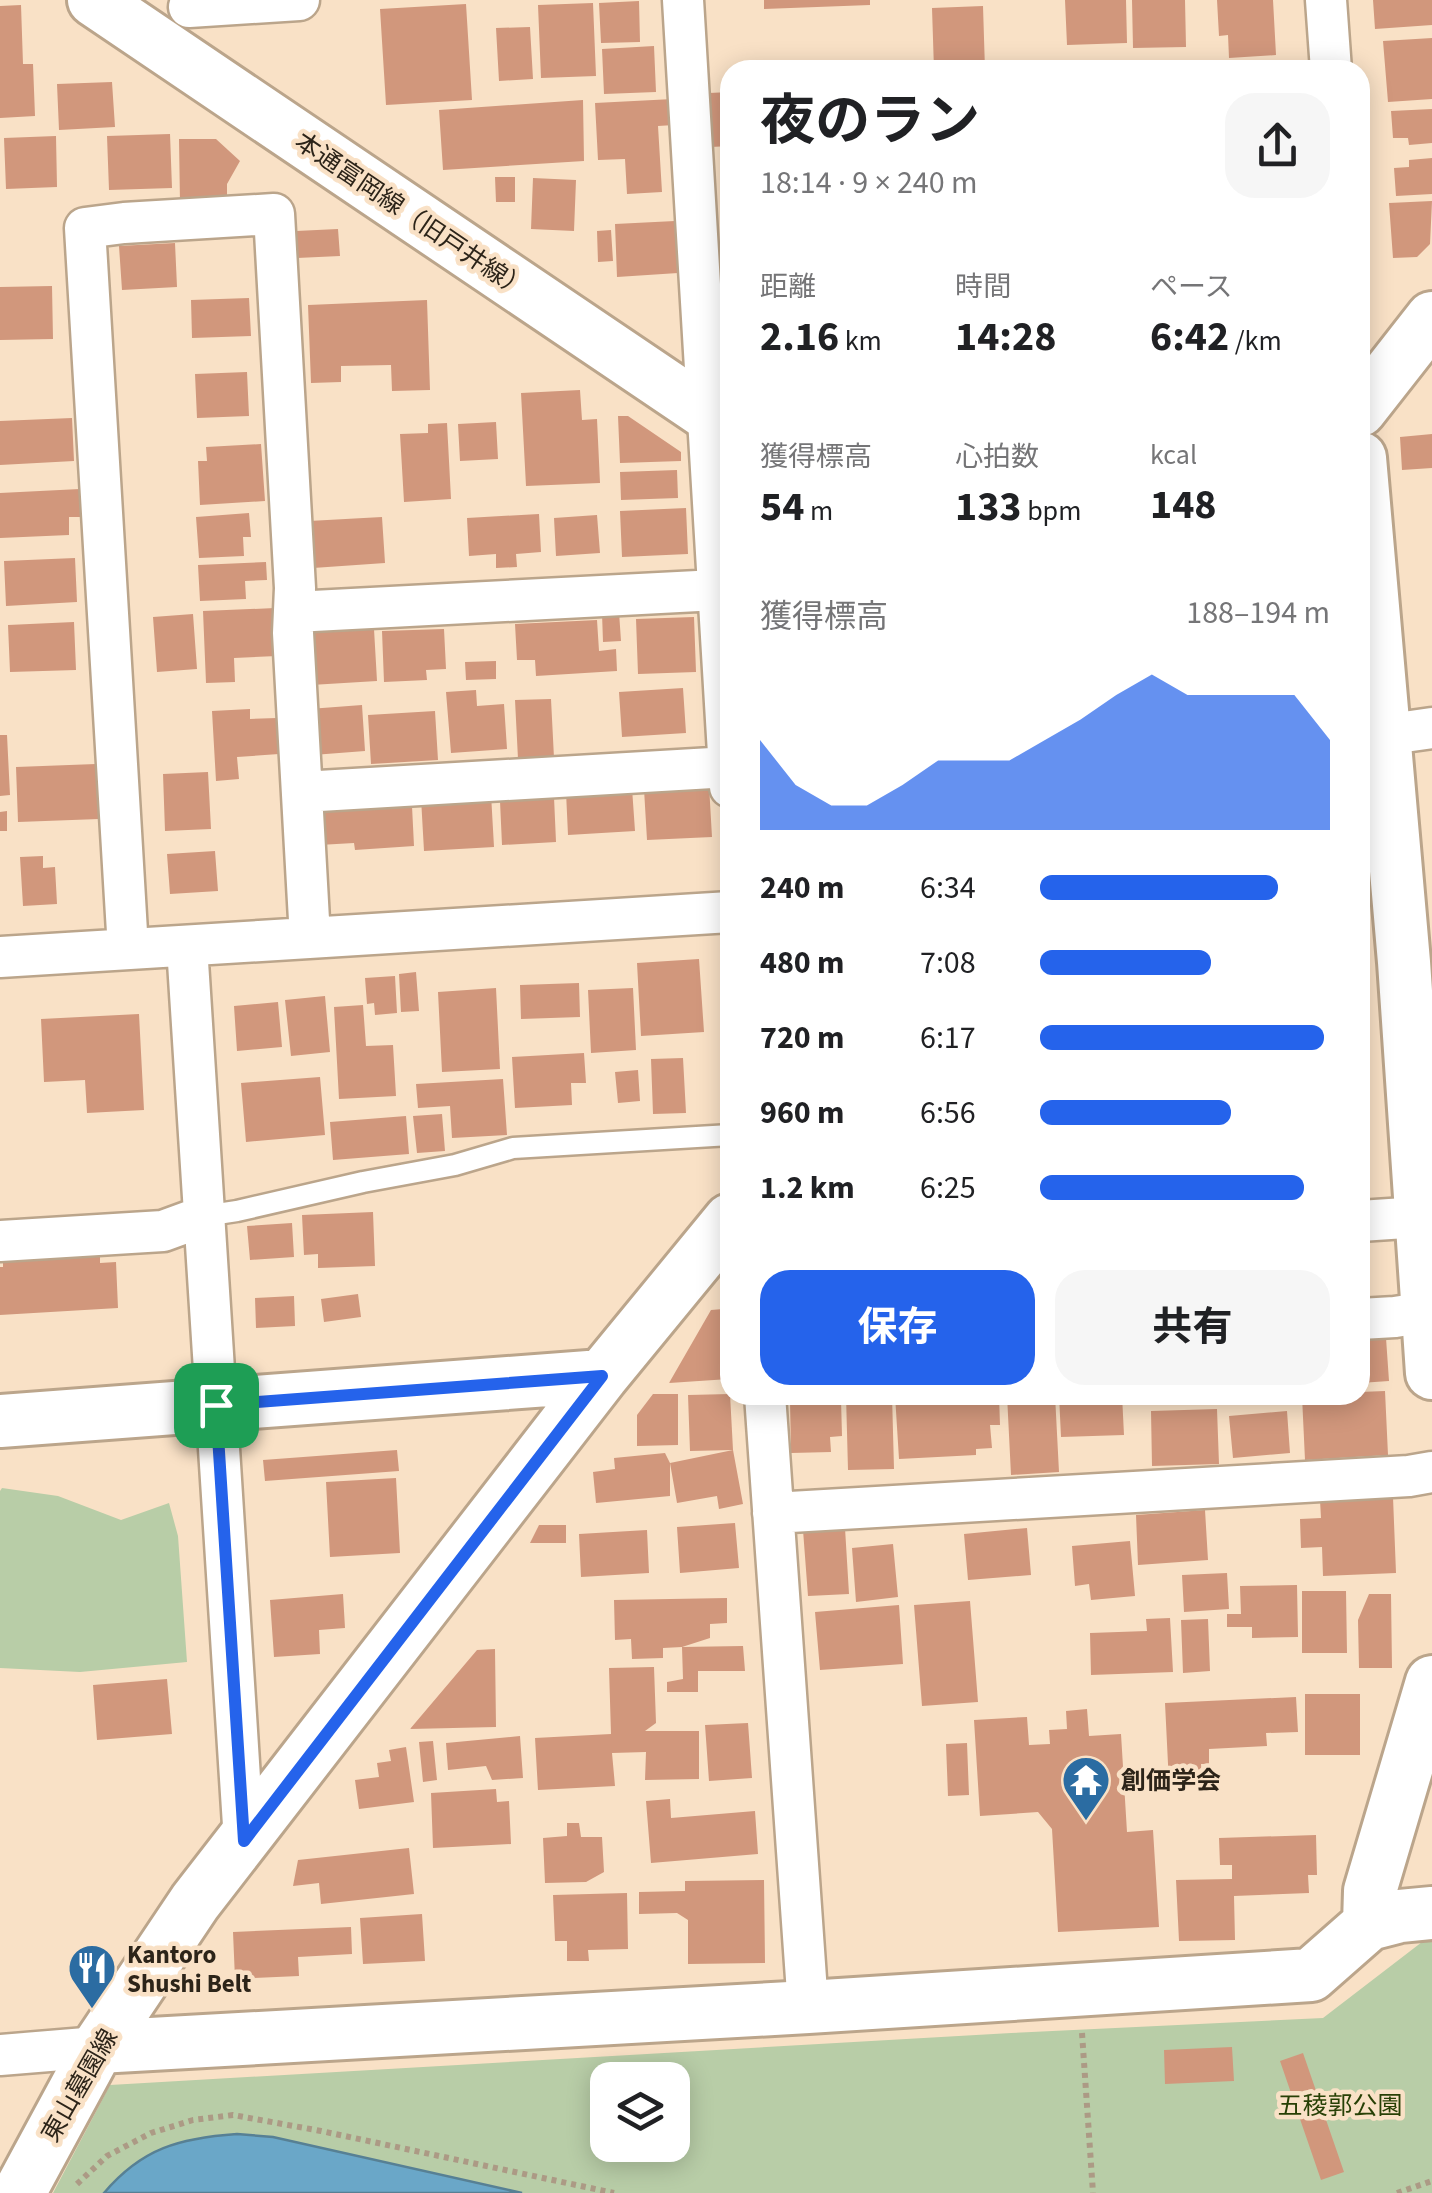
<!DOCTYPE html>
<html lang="ja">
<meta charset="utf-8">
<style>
body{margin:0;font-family:"Source Sans 3","Noto Sans JP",sans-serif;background:#f6f6f6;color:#202124;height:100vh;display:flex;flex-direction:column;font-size:38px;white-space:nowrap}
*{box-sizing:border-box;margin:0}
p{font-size:32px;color:#757577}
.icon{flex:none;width:55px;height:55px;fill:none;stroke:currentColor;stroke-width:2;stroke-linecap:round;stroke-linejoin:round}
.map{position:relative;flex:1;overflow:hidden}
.side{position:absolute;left:720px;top:60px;width:650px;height:1345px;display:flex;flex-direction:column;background:#fff;border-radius:30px;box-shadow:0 5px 25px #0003}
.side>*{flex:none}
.tools{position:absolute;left:590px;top:2062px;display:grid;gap:20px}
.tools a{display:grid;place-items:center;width:100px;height:100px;border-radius:20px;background:#fff;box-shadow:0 5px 25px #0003;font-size:50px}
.pin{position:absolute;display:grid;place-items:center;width:85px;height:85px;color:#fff;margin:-42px;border-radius:20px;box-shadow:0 5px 15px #0006}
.round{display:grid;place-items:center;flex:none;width:105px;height:105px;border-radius:30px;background:#f6f6f6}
.overview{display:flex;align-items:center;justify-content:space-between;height:170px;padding:0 40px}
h1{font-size:55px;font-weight:700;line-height:75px}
.figures{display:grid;grid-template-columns:repeat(3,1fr);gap:15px;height:170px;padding:10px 40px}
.figures div{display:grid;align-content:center}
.figures b{font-size:42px;font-weight:700}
.figures small{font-size:28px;font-weight:400}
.figures p{font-size:28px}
.chart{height:280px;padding:20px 40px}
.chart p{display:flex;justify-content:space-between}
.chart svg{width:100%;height:180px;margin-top:10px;fill:#2563eb;opacity:.7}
.action{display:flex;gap:20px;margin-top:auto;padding:20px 40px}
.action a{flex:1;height:115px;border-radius:30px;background:#2563eb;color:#fff;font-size:40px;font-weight:700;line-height:115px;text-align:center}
.action a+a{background:#f6f6f6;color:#202124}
ul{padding:0 40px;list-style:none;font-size:32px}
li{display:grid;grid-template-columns:160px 120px 1fr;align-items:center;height:75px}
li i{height:25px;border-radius:12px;background:#2563eb}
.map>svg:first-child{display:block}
.green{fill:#b8cda7;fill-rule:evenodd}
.water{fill:#6aa7c8;stroke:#578094;stroke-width:2.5}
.building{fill:#d1977c}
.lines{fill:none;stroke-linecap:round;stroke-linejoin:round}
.service-casing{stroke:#bba58b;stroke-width:25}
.minor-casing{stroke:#bba58b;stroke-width:45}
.tertiary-casing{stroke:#bba58b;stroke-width:58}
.path{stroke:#ac9a85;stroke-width:6;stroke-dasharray:5 5;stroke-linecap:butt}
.service{stroke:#fff;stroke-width:20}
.minor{stroke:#fff;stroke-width:40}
.tertiary{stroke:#fff;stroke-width:52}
.route-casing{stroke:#fff;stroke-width:20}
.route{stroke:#2563eb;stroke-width:12}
.labels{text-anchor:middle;stroke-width:9;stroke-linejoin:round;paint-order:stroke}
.street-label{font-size:25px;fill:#2c2419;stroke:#f9e1c6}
.poi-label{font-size:25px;font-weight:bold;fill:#2c2419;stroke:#f9e1c6;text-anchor:start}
.park-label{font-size:25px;fill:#274005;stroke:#f9e1c6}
</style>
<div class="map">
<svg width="1432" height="2193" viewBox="0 0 1432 2193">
<rect width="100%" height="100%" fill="#f9e1c6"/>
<path class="green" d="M 2,1488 L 58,1496 L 121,1520 L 169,1503 L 178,1536 L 187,1662 L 80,1672 L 0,1668 L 0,1491 Z
M 1432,1941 L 1432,2193 L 53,2193 L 110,2085 L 1011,2033 L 1323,2018 L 1422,1942 ZM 608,2080 L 672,2080 L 672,2145 L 608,2145 Z"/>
<path class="water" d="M 237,2134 L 273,2137 L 522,2193 L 104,2193 C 142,2148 180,2138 237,2134 Z"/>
<path class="building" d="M 764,0 L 870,0 L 870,5 L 764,9 Z
M 1065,0 L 1126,0 L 1127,43 L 1067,45 Z
M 1132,0 L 1185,0 L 1186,47 L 1133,48 Z
M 1217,0 L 1273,0 L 1276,55 L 1229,58 L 1228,35 L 1219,36 Z
M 1373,0 L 1432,0 L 1432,25 L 1375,29 Z
M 639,1 L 640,42 L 601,43 L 599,3 Z
M 593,3 L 596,76 L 541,78 L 538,5 Z
M 466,4 L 472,100 L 386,105 L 380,9 Z
M 21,5 L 23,64 L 33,64 L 35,116 L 0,118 L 0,6 Z
M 983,6 L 985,70 L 934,70 L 932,8 Z
M 530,27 L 533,79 L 499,81 L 496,28 Z
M 1432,38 L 1432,99 L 1388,102 L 1383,41 Z
M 654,46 L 656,92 L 604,94 L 602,49 Z
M 1281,64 L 1281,70 L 1224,70 L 1224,67 Z
M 112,82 L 115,127 L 59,130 L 57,84 Z
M 730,92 L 730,146 L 711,147 L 709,93 Z
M 673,99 L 674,125 L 658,126 L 662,192 L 627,194 L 625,159 L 598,160 L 595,103 Z
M 583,100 L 584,161 L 443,170 L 439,110 Z
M 1432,109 L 1432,143 L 1409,145 L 1408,138 L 1393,138 L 1391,111 Z
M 170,134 L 172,188 L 109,190 L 107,136 Z
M 56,136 L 57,187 L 6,189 L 4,138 Z
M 179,139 L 216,139 L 240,161 L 227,184 L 227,202 L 180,203 Z
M 1432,158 L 1432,194 L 1396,196 L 1394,168 L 1409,167 L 1409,160 Z
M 495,177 L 515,177 L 515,202 L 496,202 Z
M 533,178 L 576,180 L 574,231 L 531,229 Z
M 1432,201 L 1430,244 L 1417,257 L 1393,258 L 1389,203 Z
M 675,221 L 678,273 L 617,277 L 615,224 Z
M 338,229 L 340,256 L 297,258 L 296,231 Z
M 611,230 L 613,261 L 598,262 L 597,231 Z
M 175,243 L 177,287 L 122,290 L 119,246 Z
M 52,286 L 53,339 L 0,340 L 0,287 Z
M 249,298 L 251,336 L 192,338 L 191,300 Z
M 427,300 L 430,390 L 392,391 L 391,365 L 341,366 L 341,382 L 311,383 L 308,305 Z
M 247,372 L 249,416 L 197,418 L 195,374 Z
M 580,390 L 582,420 L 597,419 L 600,483 L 526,486 L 521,393 Z
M 618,416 L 628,416 L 681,452 L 681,461 L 620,463 Z
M 72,418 L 74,461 L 0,465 L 0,421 Z
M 496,422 L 498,459 L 460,461 L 458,424 Z
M 447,423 L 451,499 L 404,502 L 400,434 L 428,433 L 428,424 Z
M 1432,434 L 1432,468 L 1402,470 L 1400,437 Z
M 261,444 L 265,501 L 200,505 L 198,461 L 207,461 L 206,447 Z
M 677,470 L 678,498 L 621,500 L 620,472 Z
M 80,489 L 81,517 L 69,517 L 69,535 L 0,538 L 0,493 Z
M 686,508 L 688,554 L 622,557 L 620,511 Z
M 249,513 L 251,537 L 243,537 L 244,556 L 199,558 L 196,517 Z
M 539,514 L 541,552 L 516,554 L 517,567 L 496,568 L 496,554 L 469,556 L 467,518 Z
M 597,515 L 600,553 L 556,556 L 554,518 Z
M 382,517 L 385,563 L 313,568 L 309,521 Z
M 75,558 L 77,602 L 6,606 L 4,561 Z
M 266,562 L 267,580 L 245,581 L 246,599 L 200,601 L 198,565 Z
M 275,608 L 277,656 L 234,658 L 235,682 L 206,683 L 203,611 Z
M 619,612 L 621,641 L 603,642 L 602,613 Z
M 193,614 L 197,669 L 157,672 L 153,617 Z
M 694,617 L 696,672 L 638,674 L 636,619 Z
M 597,620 L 599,651 L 616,649 L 617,671 L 536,676 L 535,660 L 517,660 L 515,624 Z
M 74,622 L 76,670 L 10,672 L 8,625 Z
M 374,629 L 377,681 L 311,685 L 308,633 Z
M 444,629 L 446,669 L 426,670 L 427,680 L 384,682 L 382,631 Z
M 496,661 L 496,679 L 466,680 L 465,662 Z
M 683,688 L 686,733 L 622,737 L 619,692 Z
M 476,690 L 477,706 L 504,704 L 507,749 L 451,753 L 446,692 Z
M 551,699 L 554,758 L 518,759 L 515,700 Z
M 362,705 L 365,751 L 313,755 L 309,709 Z
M 250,709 L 250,719 L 277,718 L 279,754 L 237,757 L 239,779 L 216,781 L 212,711 Z
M 435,711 L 438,760 L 371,764 L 368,715 Z
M 0,735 L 7,735 L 10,795 L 0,796 Z
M 96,764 L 99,819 L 18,822 L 16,767 Z
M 208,772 L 211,829 L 165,831 L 163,774 Z
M 709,785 L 712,837 L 647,840 L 644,789 Z
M 632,788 L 635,831 L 568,835 L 566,792 Z
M 491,794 L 494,847 L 424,851 L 421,798 Z
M 554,797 L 556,842 L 502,845 L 500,801 Z
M 367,799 L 367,809 L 412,806 L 414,846 L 355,850 L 354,843 L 319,845 L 317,811 L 348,810 L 347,800 Z
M 7,811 L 7,831 L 0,831 L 0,812 Z
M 215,851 L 218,891 L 170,894 L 167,854 Z
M 43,856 L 43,868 L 55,867 L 57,904 L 23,906 L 20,857 Z
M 699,959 L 704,1032 L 641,1036 L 637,963 Z
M 416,972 L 419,1011 L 401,1012 L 399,974 Z
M 395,976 L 397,1013 L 375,1015 L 374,1003 L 367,1004 L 365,978 Z
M 579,983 L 580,1017 L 521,1019 L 520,985 Z
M 496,988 L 500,1069 L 442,1072 L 438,992 Z
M 633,988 L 636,1050 L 591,1053 L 588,990 Z
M 325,996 L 330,1052 L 291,1056 L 285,1000 Z
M 278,1002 L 282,1047 L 237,1051 L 234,1006 Z
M 363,1005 L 366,1046 L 393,1045 L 396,1096 L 339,1099 L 334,1007 Z
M 139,1014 L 144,1110 L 87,1113 L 85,1080 L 44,1082 L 41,1019 Z
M 584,1053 L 586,1083 L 571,1083 L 572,1105 L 515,1108 L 512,1057 Z
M 683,1058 L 686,1113 L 653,1114 L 651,1059 Z
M 638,1070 L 640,1101 L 618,1103 L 615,1072 Z
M 320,1077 L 325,1135 L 246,1142 L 241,1083 Z
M 503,1079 L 507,1135 L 452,1138 L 450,1106 L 418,1108 L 416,1084 Z
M 442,1114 L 445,1151 L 417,1153 L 413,1116 Z
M 406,1116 L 409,1154 L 333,1160 L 330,1122 Z
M 373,1212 L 375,1266 L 318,1268 L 318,1254 L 304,1255 L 302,1215 Z
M 292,1223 L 294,1257 L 250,1260 L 247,1226 Z
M 100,1254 L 100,1263 L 116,1262 L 118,1308 L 0,1315 L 0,1267 L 3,1267 L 3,1259 Z
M 1360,1261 L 1363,1261 L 1366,1312 L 1360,1312 Z
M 358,1294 L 361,1317 L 324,1322 L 321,1299 Z
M 294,1296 L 295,1326 L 256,1328 L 255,1298 Z
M 723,1309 L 729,1379 L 669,1383 L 711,1310 Z
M 1386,1338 L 1389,1381 L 1360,1383 L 1360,1340 Z
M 1385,1391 L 1388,1455 L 1305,1460 L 1302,1396 L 1360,1395 L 1360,1392 Z
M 653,1394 L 678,1394 L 678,1445 L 637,1446 L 637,1415 Z
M 730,1394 L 733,1450 L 690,1451 L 688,1395 Z
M 846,1395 L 892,1395 L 894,1469 L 848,1470 Z
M 895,1395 L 999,1395 L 1000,1425 L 990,1425 L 992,1448 L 976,1449 L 976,1455 L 899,1459 Z
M 1007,1395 L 1055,1395 L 1059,1472 L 1011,1475 Z
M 1059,1395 L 1122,1395 L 1124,1435 L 1061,1437 Z
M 1128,1395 L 1159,1395 L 1159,1401 L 1128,1401 Z
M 1166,1395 L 1199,1395 L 1199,1403 L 1167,1405 Z
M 841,1399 L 842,1436 L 830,1437 L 831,1452 L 791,1453 L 790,1401 Z
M 1217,1409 L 1219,1464 L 1152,1466 L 1151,1411 Z
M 1287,1411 L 1290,1453 L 1233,1458 L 1229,1416 Z
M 397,1450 L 399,1471 L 265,1481 L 263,1460 Z
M 733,1450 L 743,1504 L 719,1509 L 717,1496 L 677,1503 L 670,1463 L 670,1496 L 596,1503 L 593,1472 L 615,1469 L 614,1458 L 665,1453 L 670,1463 Z
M 396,1478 L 400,1553 L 330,1557 L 326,1482 Z
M 1393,1497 L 1396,1573 L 1323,1576 L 1322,1547 L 1301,1548 L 1300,1519 L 1321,1518 L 1320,1500 Z
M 1205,1510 L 1208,1560 L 1138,1565 L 1136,1515 Z
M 735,1523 L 739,1568 L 680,1573 L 677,1527 Z
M 539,1525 L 566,1525 L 566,1543 L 530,1543 Z
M 845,1528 L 849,1594 L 808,1596 L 803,1530 Z
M 1027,1528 L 1031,1575 L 968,1580 L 964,1534 Z
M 647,1530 L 649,1573 L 581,1577 L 579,1534 Z
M 1130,1541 L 1135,1596 L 1091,1600 L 1089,1584 L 1075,1586 L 1072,1546 Z
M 893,1544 L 898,1597 L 856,1602 L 852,1548 Z
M 1227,1573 L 1229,1609 L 1184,1612 L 1182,1575 Z
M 1297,1585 L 1298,1637 L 1252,1638 L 1252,1627 L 1227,1627 L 1227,1614 L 1241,1614 L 1240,1586 Z
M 1302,1591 L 1346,1591 L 1347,1653 L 1302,1653 Z
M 343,1594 L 345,1628 L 319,1630 L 320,1654 L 274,1657 L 270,1600 Z
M 1369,1594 L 1391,1594 L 1392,1668 L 1359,1668 L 1358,1620 Z
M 727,1598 L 727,1623 L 710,1624 L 710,1638 L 682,1647 L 743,1646 L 745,1671 L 698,1671 L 698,1692 L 667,1692 L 667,1682 L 683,1679 L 682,1647 L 663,1648 L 663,1658 L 632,1659 L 631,1639 L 615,1640 L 614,1600 Z
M 970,1601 L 978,1702 L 922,1706 L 914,1605 Z
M 899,1605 L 903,1664 L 820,1670 L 815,1612 Z
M 1170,1618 L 1173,1672 L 1091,1675 L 1090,1633 L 1147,1631 L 1146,1619 Z
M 1208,1619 L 1210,1671 L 1183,1673 L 1181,1620 Z
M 495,1649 L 496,1727 L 410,1729 L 477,1650 Z
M 654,1667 L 656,1723 L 645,1731 L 699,1731 L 699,1779 L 645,1780 L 646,1752 L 612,1753 L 615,1786 L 538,1790 L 535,1738 L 611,1734 L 609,1668 Z
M 167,1679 L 172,1734 L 97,1740 L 93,1685 Z
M 1305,1694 L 1360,1694 L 1360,1755 L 1305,1755 Z
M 1296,1697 L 1298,1732 L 1266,1733 L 1267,1746 L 1209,1749 L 1209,1764 L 1201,1764 L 1202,1782 L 1169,1784 L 1165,1703 Z
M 1087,1709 L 1089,1736 L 1121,1734 L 1127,1832 L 1153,1830 L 1159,1927 L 1058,1932 L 1052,1829 L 1038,1812 L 980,1816 L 974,1720 L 1027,1717 L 1029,1745 L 1050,1744 L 1049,1730 L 1067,1729 L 1066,1711 Z
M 748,1723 L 752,1778 L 709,1781 L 705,1725 Z
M 520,1736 L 523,1778 L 492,1780 L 486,1766 L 448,1770 L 446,1743 Z
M 433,1741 L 437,1780 L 423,1782 L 419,1742 Z
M 967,1743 L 969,1795 L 948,1796 L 946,1744 Z
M 406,1747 L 414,1802 L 359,1809 L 355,1780 L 379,1777 L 377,1763 L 391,1761 L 389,1750 Z
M 496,1789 L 497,1802 L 509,1801 L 511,1844 L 433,1848 L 431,1793 Z
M 670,1799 L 671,1818 L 755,1811 L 758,1854 L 651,1863 L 646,1801 Z
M 567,1823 L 579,1823 L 581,1837 L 602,1837 L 604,1872 L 586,1882 L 545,1883 L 543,1838 L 567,1836 Z
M 1316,1835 L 1317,1875 L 1308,1875 L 1309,1893 L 1234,1896 L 1235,1940 L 1179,1941 L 1176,1880 L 1232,1879 L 1232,1865 L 1220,1865 L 1219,1838 Z
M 409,1848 L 414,1894 L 321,1904 L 319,1883 L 293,1886 L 298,1860 Z
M 764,1880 L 765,1963 L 688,1964 L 688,1920 L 677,1913 L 639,1914 L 639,1892 L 685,1891 L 685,1881 Z
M 627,1893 L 628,1949 L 588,1950 L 589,1961 L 567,1961 L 567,1941 L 555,1941 L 553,1895 Z
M 422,1914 L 425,1961 L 363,1964 L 360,1918 Z
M 351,1927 L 352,1954 L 298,1957 L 299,1976 L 235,1979 L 233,1932 Z
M 1232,2047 L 1234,2081 L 1165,2084 L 1164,2050 Z
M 1303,2053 L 1344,2172 L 1321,2180 L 1280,2061 Z"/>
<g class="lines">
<g class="service-casing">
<path id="service" d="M 204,1216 L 237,1211 L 363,1182 L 455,1165 L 513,1148 L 730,1135"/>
</g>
<g class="minor-casing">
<path id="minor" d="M 683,0 L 730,787
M 1326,0 L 1331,70
M 189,7 L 299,0
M 294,612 L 717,590
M 1383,735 L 1432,728
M 302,792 L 729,767
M 187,946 L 244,1841
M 128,949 L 85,228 L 124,223 L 274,214 L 295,588 L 293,633 L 310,938
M 0,957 L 730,912
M 1360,1221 L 1420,1217
M 0,1241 L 163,1231 L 204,1216
M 1360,1319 L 1395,1317 L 1427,1312
M 765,1395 L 808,2007
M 773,1513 L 1409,1476 L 1432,1472
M 0,2055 L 98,2047"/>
</g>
<g class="tertiary-casing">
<path id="tertiary" d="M 94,0 L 730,429
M 1360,410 L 1432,318
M 1360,458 L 1404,962 L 1432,1373
M 0,1421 L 602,1376
M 1369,1924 L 1400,1916 L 1432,1913
M 98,2047 L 808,2007 L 1311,1975 L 1369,1924 L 1370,1891 L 1432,1682
M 19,2193 L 98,2047 L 195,1902 L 602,1376 L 730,1220"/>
</g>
<path class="path" d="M 1082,2033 L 1093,2193
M 77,2184 L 107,2156 L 151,2133 L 193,2120 L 233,2115 L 321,2131 L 614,2193
M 1397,2193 L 1432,2181"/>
<use href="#service" class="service"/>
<use href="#minor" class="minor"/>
<use href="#tertiary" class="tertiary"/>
</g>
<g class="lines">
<g class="route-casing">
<path id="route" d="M 602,1376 L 244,1841 L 216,1405 Z"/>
</g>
<use href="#route" class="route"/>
</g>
<defs>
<g id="temple-pin" transform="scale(2.5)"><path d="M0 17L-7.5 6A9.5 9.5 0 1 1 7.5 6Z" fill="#2b6ca2" stroke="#f9e1c6"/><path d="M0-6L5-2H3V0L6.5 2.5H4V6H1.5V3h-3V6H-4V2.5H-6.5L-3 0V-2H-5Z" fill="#fff"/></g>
<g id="restaurant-pin" transform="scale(2.5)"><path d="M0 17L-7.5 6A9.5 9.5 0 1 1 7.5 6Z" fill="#2b6ca2" stroke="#f9e1c6"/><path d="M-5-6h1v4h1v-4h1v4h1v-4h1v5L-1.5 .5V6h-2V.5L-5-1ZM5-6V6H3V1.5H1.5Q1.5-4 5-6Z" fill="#fff"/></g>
</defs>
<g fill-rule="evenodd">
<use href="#temple-pin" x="1086" y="1780"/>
<use href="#restaurant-pin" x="92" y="1968"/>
</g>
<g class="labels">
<g class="street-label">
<text transform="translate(412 215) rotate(34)" y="9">本通富岡線（旧戸井線）</text>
<text transform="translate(79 2085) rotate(-60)" y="9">東山墓園線</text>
</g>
<g class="poi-label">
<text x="1121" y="1789">創価学会</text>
<text x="127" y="1963">Kantoro<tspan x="127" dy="29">Shushi Belt</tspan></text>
</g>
<g class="park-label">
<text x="1340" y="2114">五稜郭公園</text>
</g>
</g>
</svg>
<div class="tools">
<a><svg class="icon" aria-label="layers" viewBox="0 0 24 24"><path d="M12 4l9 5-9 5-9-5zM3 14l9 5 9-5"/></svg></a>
</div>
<div class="pin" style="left:216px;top:1405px;background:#1e9e55"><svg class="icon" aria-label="arrive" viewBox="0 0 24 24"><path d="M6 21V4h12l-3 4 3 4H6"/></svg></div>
<section class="side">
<div class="overview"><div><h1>夜のラン</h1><p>18:14 · 9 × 240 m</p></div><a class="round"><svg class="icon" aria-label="share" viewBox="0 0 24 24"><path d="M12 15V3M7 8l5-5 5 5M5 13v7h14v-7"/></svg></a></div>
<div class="figures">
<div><p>距離</p><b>2.16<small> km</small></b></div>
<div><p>時間</p><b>14:28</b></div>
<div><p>ペース</p><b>6:42<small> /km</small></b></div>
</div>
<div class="figures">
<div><p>獲得標高</p><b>54<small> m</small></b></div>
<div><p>心拍数</p><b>133<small> bpm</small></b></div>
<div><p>kcal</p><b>148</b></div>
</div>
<div class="chart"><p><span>獲得標高</span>188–194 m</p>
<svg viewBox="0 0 160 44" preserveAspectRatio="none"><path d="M0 44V22L10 33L20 38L30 38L40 33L50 27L60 27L70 27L80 22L90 17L100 11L110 6L120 11L130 11L140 11L150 11L160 22V44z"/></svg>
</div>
<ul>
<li><b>240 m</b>6:34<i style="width:82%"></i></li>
<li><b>480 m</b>7:08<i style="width:59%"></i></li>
<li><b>720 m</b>6:17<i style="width:98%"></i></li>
<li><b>960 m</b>6:56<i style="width:66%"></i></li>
<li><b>1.2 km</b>6:25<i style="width:91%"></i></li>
</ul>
<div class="action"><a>保存</a><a>共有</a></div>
</section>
</div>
